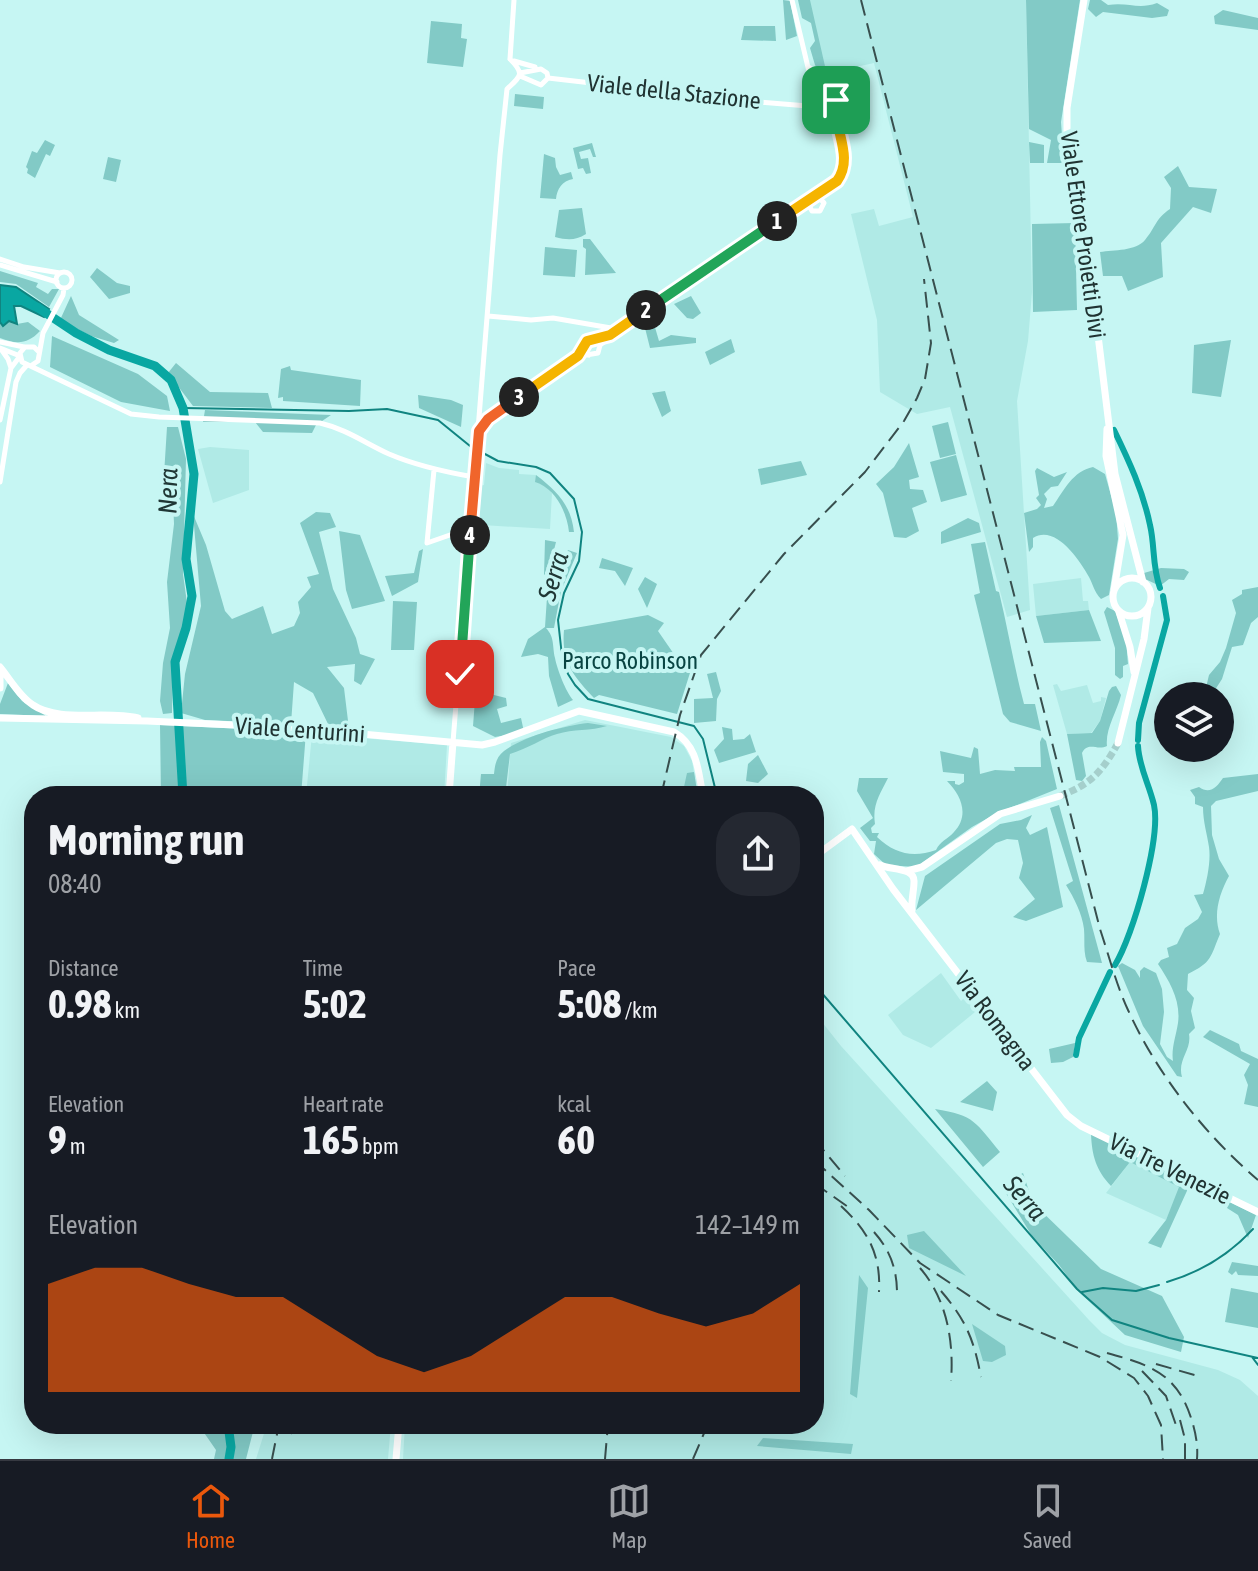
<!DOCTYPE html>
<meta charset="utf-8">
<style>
body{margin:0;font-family:"Asap Condensed",sans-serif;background:#242831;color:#f1f3f6;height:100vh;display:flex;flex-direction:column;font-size:30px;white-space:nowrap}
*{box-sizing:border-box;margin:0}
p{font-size:26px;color:#9ea1a6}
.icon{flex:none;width:44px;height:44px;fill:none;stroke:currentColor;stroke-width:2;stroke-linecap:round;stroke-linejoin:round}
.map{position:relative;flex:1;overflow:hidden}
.panel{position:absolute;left:24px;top:786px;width:800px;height:648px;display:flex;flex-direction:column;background:#171b24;border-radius:32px;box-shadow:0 8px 32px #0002}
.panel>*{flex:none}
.controls{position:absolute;left:1154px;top:682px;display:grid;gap:16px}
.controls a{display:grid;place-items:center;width:80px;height:80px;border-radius:50%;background:#171b24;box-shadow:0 8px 32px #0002;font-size:40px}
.pin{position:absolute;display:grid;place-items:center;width:68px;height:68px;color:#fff;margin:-34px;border-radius:16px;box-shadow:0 4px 12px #0006}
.km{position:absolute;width:40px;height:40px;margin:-20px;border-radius:50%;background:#222;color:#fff;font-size:22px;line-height:40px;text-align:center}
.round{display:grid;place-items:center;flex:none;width:84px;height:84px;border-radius:32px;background:#242831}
.head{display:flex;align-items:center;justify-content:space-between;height:136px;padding:0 24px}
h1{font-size:44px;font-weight:700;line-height:60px}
.figures{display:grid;grid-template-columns:repeat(3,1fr);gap:12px;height:136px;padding:8px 24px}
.figures div{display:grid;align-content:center}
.figures b{font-size:40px;font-weight:700}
.figures small{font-size:22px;font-weight:400}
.figures p{font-size:22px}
.chart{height:224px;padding:16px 24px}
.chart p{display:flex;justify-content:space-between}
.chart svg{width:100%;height:144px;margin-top:8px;fill:#ea580c;opacity:.7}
.menu{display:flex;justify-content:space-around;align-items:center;height:112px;border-top:2px solid #363941;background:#171b24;font-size:22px;color:#9ea1a6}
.menu a{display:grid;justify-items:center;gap:4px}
.menu .on{color:#ea580c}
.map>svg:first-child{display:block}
.built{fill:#b0eae6}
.green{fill:#82cac6}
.water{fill:#09a7a2;stroke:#108480;stroke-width:2}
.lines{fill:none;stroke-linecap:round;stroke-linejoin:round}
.stream{stroke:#108480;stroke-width:2}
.canal{stroke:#09a7a2;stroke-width:6}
.river{stroke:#09a7a2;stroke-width:9}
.major-tunnel{stroke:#a5cfcc;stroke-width:7;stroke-dasharray:7 3.5;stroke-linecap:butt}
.minor{stroke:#fff;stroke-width:5}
.major{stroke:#fff;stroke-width:7}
.rail{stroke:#384f4e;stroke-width:2;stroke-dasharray:16 8;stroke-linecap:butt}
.split-1-casing{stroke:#fff;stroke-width:16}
.split-2-casing{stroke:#fff;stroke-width:16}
.split-3-casing{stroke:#fff;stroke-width:16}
.split-4-casing{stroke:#fff;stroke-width:16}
.split-5-casing{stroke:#fff;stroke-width:16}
.split-1{stroke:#f5b400;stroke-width:10}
.split-2{stroke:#22a559;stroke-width:10}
.split-3{stroke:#f5b400;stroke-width:10}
.split-4{stroke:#f0652b;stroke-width:10}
.split-5{stroke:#22a559;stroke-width:10}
.labels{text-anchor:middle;stroke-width:8;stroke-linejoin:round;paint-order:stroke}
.street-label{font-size:24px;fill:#203332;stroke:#c6f6f3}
.park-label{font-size:24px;fill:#084442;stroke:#c6f6f3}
.water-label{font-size:26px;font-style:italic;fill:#203735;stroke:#c6f6f3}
</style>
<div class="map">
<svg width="1258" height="1459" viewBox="0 0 1258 1459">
<rect width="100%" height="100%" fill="#c6f6f3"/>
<path class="built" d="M 807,0 L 1026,0 L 1032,292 L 1028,341 L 1017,401 L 1030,610 L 1007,617 L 950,407 L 917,414 L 880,392 L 877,320 L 851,214 L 874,209 L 879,226 L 913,217 L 874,63 L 824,74 Z
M 210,447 L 249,450 L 249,490 L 213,503 L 198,449 Z
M 486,463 L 499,468 L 519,470 L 519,474 L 536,475 L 536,482 L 549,488 L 552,493 L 550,529 L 482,525 L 482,520 L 477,520 L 479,486 L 484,485 Z
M 1081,578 L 1083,601 L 1088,601 L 1089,610 L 1036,616 L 1033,584 Z
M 1057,684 L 1061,691 L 1087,685 L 1093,703 L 1101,701 L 1101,697 L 1106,698 L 1100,721 L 1091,733 L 1067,734 L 1053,685 Z
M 585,720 L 671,737 L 684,746 L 692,761 L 698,796 L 507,796 L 511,743 Z
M 312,734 L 447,745 L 444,796 L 306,796 Z
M 941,973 L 961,1001 L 964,998 L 967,1001 L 971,998 L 980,1008 L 931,1048 L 903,1035 L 888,1015 Z
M 814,1012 L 841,1046 L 1089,1320 L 1102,1333 L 1125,1345 L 1218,1370 L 1240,1380 L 1258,1396 L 1258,1459 L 403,1459 L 405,1424 L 814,1424 Z
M 1130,1162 L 1180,1187 L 1166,1220 L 1106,1193 Z
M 267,1424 L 391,1424 L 388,1459 L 256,1459 Z"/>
<path class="green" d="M 783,0 L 790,1 L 797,36 L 786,40 Z
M 798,0 L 810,0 L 827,75 L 822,76 L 815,65 L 810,48 L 815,41 L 811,23 L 802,18 Z
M 1026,0 L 1080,0 L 1061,122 L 1064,163 L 1047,163 L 1051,140 L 1029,129 Z
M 1090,0 L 1101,0 L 1108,5 C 1129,2 1138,10 1157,3 L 1169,10 L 1167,16 L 1152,18 L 1103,12 L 1096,17 L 1088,9 Z
M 1223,10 L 1258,18 L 1258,30 L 1215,24 L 1214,16 Z
M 431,21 L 462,24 L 461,38 L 467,39 L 463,67 L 427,63 Z
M 744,26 L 775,26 L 776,41 L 741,40 Z
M 515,94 L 544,97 L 543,109 L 514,106 Z
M 45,140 L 55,145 L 50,156 L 46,154 L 35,178 L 27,173 L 28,169 L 26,167 L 32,151 L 37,153 Z
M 1029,142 L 1044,145 L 1044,163 L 1030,163 Z
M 592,143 L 596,157 L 593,157 L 590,149 L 579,152 L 581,159 L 588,158 L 591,173 L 586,174 L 583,168 L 578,169 L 573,148 Z
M 544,154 L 555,158 L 556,167 L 560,175 L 571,172 L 573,179 C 562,181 557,189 556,199 L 540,198 Z
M 108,157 L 121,160 L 116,182 L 103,179 Z
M 1178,166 L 1189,187 L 1217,189 L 1211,213 L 1193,207 L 1161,243 L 1163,277 L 1128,291 L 1122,276 L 1103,276 L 1100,252 C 1114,250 1136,251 1145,240 C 1156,227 1155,219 1170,209 L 1171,188 L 1164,177 Z
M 582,208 L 586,234 C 575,241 567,240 555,237 L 559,210 Z
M 1075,223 L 1077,310 L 1033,312 L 1032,224 Z
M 583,239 L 590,239 L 616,273 L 585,275 L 586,249 L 583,247 Z
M 545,247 L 577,250 L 575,277 L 543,275 Z
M 97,268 L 117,283 L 130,286 L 130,293 L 109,299 L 90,277 Z
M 0,271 L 38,283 L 36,287 L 48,294 L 52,289 L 59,289 L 49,307 L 16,284 L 0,282 Z
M 71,296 L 79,315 L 119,340 L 114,343 L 91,336 L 60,320 Z
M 691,296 L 701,313 L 693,319 L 687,318 L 674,304 Z
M 652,317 L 659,341 L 671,335 L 696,338 L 696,343 L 650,348 L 644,324 Z
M 9,321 L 17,324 L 28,322 L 40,331 C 27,345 16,344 0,338 L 0,322 L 3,325 Z
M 52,336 L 138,374 L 167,396 L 170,411 L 121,402 L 50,367 Z
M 731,339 L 735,352 L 710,365 L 705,352 Z
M 1231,340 L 1221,397 L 1192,393 L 1194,345 Z
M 176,363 L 210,392 L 268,393 L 272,408 L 193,406 L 168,373 Z
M 290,366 L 291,370 L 361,380 L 360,406 L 283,401 L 283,397 L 278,398 L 281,369 Z
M 665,391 L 671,411 L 662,417 L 652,393 Z
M 418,395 L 451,400 L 463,405 L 461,427 L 419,408 Z
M 205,410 L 331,415 L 316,425 L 312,433 L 263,432 L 255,422 L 203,422 Z
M 948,422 L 956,454 L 940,458 L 932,426 Z
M 167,427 L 178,427 L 186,459 L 183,574 L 188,610 L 173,666 L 172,713 L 163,714 L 160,701 L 163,663 L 170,628 L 167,582 L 174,524 L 172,475 L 164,475 Z
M 909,443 L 919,477 L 909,480 L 910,489 L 923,490 L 927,502 L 912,508 L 919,531 L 906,538 L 894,537 L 883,493 L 876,484 L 894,467 Z
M 956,455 L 967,495 L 941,502 L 930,462 Z
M 801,461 L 807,475 L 761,485 L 758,469 Z
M 1093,467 L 1105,474 L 1116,513 L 1118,539 L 1109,595 L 1101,599 C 1094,592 1093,584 1089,577 C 1079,559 1055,524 1033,538 L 1033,547 L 1029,552 L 1024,513 L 1037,509 L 1041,505 L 1036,498 L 1039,495 L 1035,471 L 1037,468 L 1054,477 L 1067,472 L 1058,486 L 1051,487 L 1044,494 L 1047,499 L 1044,508 L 1053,506 C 1064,490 1073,471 1093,467 Z
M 536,475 C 557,491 571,505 574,532 L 569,532 C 567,512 555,488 535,482 Z
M 316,512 L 330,513 L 336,527 L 319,532 L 333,589 L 356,638 L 360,654 L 375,659 L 361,685 L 354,681 L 355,664 L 327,667 L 344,688 L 349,729 L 329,726 L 313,693 L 294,682 L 291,724 L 205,720 L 181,713 L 185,674 L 201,606 L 193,514 L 206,545 L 225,611 L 232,619 L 263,606 L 272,634 L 294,626 L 300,613 L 298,602 L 311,587 L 307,577 L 319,574 L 300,523 Z
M 968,518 L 979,523 L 981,532 L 941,544 L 941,532 Z
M 339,531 L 360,535 L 385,601 L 352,609 L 346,590 Z
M 545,540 L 556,542 L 549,570 L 544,575 Z
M 985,542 L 996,591 L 999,592 C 1008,629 1014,667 1024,704 L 1035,704 L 1041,731 L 1010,722 L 1003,714 L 974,595 L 980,593 L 971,544 Z
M 423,549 L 418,582 L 392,596 L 385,576 L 414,573 L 419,551 Z
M 568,550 L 577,553 L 561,591 L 554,628 L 546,628 C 555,638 552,645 555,658 C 557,669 566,692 573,700 L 558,707 L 549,676 L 548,657 L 538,654 L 521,657 L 528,639 L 545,627 L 547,597 Z
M 602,558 L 633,568 L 625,586 L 615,571 L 599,568 Z
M 1161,568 L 1184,569 L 1189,572 L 1184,580 L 1169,579 L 1160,586 L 1145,579 L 1144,573 Z
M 645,577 L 657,584 L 647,608 L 638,589 Z
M 1258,587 L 1258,617 L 1251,623 L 1243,645 L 1232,647 L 1222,679 L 1211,696 L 1204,696 L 1209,675 L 1220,662 L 1226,648 L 1236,613 L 1232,600 L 1242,594 L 1242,590 Z
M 393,601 L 417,602 L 414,650 L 391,650 Z
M 1107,607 L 1115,611 L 1126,640 L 1128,664 L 1123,666 L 1123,677 L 1120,679 L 1115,675 L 1115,648 L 1104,612 Z
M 1089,610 L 1101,641 L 1044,643 L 1036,616 Z
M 648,615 L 664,623 L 658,631 L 678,660 L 695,657 L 677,714 L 599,695 L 594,698 C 574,677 561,662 564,630 Z
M 716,672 L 721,691 L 717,699 L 716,721 L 694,723 L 694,699 L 713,698 L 707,674 Z
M 8,683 L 22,701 L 46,716 L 0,714 L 0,704 Z
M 1116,686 L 1121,695 C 1117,712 1105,729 1107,746 C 1097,751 1088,741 1082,753 L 1086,776 L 1082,781 L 1076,780 L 1067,734 L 1092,733 L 1100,721 L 1109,691 L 1112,687 Z
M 476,687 L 490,694 L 506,698 L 507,706 L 497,709 L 501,723 L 521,718 L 524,732 L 495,737 L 473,726 Z
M 588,723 L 607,726 C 591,731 573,729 557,734 C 543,738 527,749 510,754 L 505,796 L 479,796 L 481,774 L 494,774 C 495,765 496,757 504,751 C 524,736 563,726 588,723 Z
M 160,725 L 306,732 L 301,796 L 161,796 Z
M 722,727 L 732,729 L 733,740 L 744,739 L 750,734 L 756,752 L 719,763 L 714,750 L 724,739 Z
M 1042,737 L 1046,741 L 1057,789 L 997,813 L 972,827 L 916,867 L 886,865 L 874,854 L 876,841 L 870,841 L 860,828 L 873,818 L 857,791 L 859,778 L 888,778 C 880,794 872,805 875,824 L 871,828 L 872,833 L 879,833 L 877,837 C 895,854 913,858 936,850 C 940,841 948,839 954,832 C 970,815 961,795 947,781 L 955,781 L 955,784 L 959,785 L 964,782 L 964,774 L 943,772 L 940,751 L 971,758 L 974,747 L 978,749 L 980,774 L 995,770 L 1015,771 L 1014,767 L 1041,767 L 1040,742 Z
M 758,755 L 768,774 L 758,783 L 746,781 L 748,764 Z
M 694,772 L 697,791 L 695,796 L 682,796 L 687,773 Z
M 1258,774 L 1258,791 L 1216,801 L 1211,806 L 1212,835 L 1219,859 L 1229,876 C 1219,894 1213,915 1220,934 C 1210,958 1212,962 1188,974 L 1187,990 L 1194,998 L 1191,1011 L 1195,1028 L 1189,1034 C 1192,1050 1177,1060 1182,1077 L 1177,1076 L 1143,1026 L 1118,966 L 1122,963 L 1135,970 L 1140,978 L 1140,971 L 1144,967 L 1156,973 L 1162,989 L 1164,1012 L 1160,1044 L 1167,1057 L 1173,1061 C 1171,1049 1176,1036 1178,1023 C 1181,1001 1170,982 1158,964 L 1161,960 L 1169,957 L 1167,948 L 1177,944 L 1185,928 L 1198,919 L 1202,912 L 1194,895 L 1203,894 C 1207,880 1211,861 1209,847 C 1207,833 1203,822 1203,807 L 1195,804 L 1195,797 L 1190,790 L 1199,787 C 1210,795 1217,787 1223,778 Z
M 1059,805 L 1102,963 L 1087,962 C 1083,951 1085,941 1084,929 C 1082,913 1074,898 1066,885 L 1073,881 L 1050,808 Z
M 1032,815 L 1026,828 L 1030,835 L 1047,827 L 1063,907 L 1026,921 L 1013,917 L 1035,899 L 1019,878 L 1023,863 L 1018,840 L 1007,839 L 996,843 L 916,910 L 925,876 L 1000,824 L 1021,820 Z
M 1210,1030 L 1239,1044 L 1241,1051 L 1258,1059 L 1258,1107 L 1244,1104 L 1248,1085 L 1244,1075 L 1250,1064 L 1203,1037 Z
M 1075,1043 L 1073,1057 L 1063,1062 L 1051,1063 L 1049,1049 Z
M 987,1081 L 997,1092 L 993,1111 L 960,1102 Z
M 935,1109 C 975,1115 976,1123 1000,1152 L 983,1167 Z
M 1091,1134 L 1191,1182 L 1161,1248 L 1148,1243 L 1166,1220 L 1179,1187 L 1130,1162 L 1111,1186 C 1096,1170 1092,1156 1091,1134 Z
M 1023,1173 L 1033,1203 L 1101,1269 L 1162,1296 L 1184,1337 L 1181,1352 L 1125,1335 L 1078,1291 L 1059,1265 L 1032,1236 L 1001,1185 Z
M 1230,1202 L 1256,1215 L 1248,1238 L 1238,1215 L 1227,1208 Z
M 924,1231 L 966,1276 L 909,1248 L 907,1235 Z
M 1232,1262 L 1258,1266 L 1258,1276 L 1238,1275 L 1236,1271 L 1232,1275 L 1228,1272 Z
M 859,1275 L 868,1288 L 857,1398 L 850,1394 Z
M 1231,1288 L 1258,1293 L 1258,1328 L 1225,1322 Z
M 972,1324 L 1005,1346 L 1006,1355 L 992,1362 L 983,1361 Z
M 198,1424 L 255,1424 L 246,1459 L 214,1459 L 216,1450 Z
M 547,1424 L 593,1424 L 599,1425 L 592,1434 Z
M 763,1438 L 853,1444 L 851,1454 L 757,1446 Z"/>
<path class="water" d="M 0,285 L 16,287 L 49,309 L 44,317 L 21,306 L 14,306 L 17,324 L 9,321 L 3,326 L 0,322 Z"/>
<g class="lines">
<path class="stream" d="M 183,408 L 349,411 L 387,409 L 438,420 L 470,446 L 498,461 L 536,467 L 550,473 L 574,499 L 582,532 L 579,561 L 564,593 L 558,620 L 562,656 L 568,674 L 575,685 L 588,699 L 694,726 L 703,739 L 717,796
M 814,984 L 1077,1289 L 1112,1320 L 1169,1338 L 1258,1358
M 1167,1282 C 1201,1272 1229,1255 1253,1229
M 1082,1292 L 1103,1288 L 1136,1291 L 1159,1285
M 1252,1357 L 1258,1365"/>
<path class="canal" d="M 1114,430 C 1129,461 1143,491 1150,525 C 1155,546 1152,566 1160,588
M 1138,740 L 1139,723 L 1167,620 L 1163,596
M 1115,965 C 1133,936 1161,838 1154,805 C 1149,784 1139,767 1138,746
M 1076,1055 L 1079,1038 L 1110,972"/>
<path class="river" d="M 37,307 L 76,333 L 109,350 L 155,366 L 171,380 L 183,408 L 194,474 L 186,559 L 192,596 L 186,628 L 175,662 L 183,796
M 228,1424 L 231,1447 L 229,1459"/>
<path class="major-tunnel" d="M 1060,796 C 1091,784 1102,772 1118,743"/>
<path class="minor" d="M 792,0 L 815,97
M 510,59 L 514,0
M 514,61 L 535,67
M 810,68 L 827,87
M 520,76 L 541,85 L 548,78 L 547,73 L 541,69 L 520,73
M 548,78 L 748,101 L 820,107
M815 98a11 11 0 1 1 22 0a11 11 0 1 1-22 0Z
M 807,202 L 812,211 L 820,211 L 824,203 L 817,195
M 0,259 L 24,267 L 60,273
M 0,265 L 57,282
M56 280a8 8 0 1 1 16 0a8 8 0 1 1-16 0Z
M 488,316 L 531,320 L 553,318 L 611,328 L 618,327
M 0,342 L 24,347
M 600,345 L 655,304 L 837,181 C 854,157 834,129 835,103
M 0,348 L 20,356 L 11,368 L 0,420
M 1,349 L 8,359 L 11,368
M 38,351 L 34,347 L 25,347 L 20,353 L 22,362 L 131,414 L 159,417 L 320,423 C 346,429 365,443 389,454 C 417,466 445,472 474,477
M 580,356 L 598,353 L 600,345 L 594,340 L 585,345 L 585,351 L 589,355
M 32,365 L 38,361 L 43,333 L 63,295 L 64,288
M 479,430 L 494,414 L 578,356 L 584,346
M 434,470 L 427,543 L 470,528
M 0,482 L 16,382 L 20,373 L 27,365
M 453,742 L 500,155 L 507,89 C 521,76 525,74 510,59"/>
<path class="major" d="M 1084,0 L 1067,108 L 1067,147 L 1096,319 L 1115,474 L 1143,582
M 1107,429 L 1106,456 L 1123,535 L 1114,590
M1113 597a19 19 0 1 1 38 0a19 19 0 1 1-38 0Z
M 1119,612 L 1130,647 L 1134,672
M 0,667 C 10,679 19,696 33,705 C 59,723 106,710 138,718
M 0,671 L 0,688
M 0,718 L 147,721 L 296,728 L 482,745 L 495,742 L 579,711 L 674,732 C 698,746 698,771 703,796
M 1118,743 L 1144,639 L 1148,608
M 449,796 L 453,742
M 814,857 L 852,829 L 893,889 L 1067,1115 L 1081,1126 L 1258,1212
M 880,865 C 890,870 915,867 914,882 C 914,891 911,900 912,910
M 907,871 L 922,867 L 1000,814 L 1060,796
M 396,1459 L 399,1424"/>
<path class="rail" d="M 861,0 L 1100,929 C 1109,956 1116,984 1128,1010 C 1157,1074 1205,1135 1258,1180
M 661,796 L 680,715 L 701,655 L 784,554 L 865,472 L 904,421 L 917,398 L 925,379 L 931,343 L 924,279
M 814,1139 L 845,1176
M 814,1160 L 869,1210 L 920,1263 L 998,1315 L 1100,1357 L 1134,1378 L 1148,1396 L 1161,1425 L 1163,1459
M 814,1183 L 851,1209
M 841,1206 C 868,1231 881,1254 879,1292
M 874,1232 C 890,1250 897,1269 897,1293
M 920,1268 C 947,1299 954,1342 951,1381
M 941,1291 C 966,1320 974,1340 981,1377
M 1107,1353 C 1151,1365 1178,1374 1192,1421 C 1196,1434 1198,1446 1197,1459
M 1156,1364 L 1198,1376
M 1142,1371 L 1166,1396 L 1178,1431
M 1180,1420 L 1185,1439 L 1185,1459
M 541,1428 L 541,1424
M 572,1432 L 573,1424
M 291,1434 L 293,1424
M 272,1459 L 279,1424
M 605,1459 L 608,1424
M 693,1459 L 708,1424"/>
</g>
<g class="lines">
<g class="split-1-casing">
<path id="split-1" d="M 777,221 L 837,181 C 855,156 832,128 836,100"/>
</g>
<g class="split-2-casing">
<path id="split-2" d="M 646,310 L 777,221"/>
</g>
<g class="split-3-casing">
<path id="split-3" d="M 519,397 L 578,356 L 587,341 L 610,335 L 646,310"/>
</g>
<g class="split-4-casing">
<path id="split-4" d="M 470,535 L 479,431 L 488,419 L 519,397"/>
</g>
<g class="split-5-casing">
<path id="split-5" d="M 460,674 L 470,535"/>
</g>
<use href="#split-1" class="split-1"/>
<use href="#split-2" class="split-2"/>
<use href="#split-3" class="split-3"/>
<use href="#split-4" class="split-4"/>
<use href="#split-5" class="split-5"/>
</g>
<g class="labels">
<g class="street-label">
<text transform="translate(674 92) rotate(6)" y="8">Viale della Stazione</text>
<text transform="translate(1083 235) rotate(82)" y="8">Viale Ettore Proietti Divi</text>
<text transform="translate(300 730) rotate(4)" y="8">Viale Centurini</text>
<text transform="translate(995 1021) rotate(53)" y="8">Via Romagna</text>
<text transform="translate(1170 1169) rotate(26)" y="8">Via Tre Venezie</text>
</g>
<g class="park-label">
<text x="630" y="669">Parco Robinson</text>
</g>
<g class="water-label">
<text transform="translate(168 491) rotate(-89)" y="9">Nera</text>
<text transform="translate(553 576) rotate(-73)" y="9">Serra</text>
<text transform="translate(1025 1198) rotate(49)" y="9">Serra</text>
</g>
</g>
</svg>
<div class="controls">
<a><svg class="icon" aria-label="layers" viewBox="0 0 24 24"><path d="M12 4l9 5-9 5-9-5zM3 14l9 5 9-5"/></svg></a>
</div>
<div class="pin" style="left:836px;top:100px;background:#1e9e55"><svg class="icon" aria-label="arrive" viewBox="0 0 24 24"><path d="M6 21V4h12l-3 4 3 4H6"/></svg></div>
<div class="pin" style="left:460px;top:674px;background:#d93025"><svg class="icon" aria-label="check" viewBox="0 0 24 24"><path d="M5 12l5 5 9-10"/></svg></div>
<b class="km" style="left:777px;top:221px">1</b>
<b class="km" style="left:646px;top:310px">2</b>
<b class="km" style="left:519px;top:397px">3</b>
<b class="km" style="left:470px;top:535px">4</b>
<section class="panel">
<div class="head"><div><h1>Morning run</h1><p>08:40</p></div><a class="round"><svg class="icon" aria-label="share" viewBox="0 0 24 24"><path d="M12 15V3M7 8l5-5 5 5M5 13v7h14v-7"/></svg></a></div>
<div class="figures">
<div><p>Distance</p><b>0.98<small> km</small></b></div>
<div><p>Time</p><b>5:02</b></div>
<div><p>Pace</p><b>5:08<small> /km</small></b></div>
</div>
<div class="figures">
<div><p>Elevation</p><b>9<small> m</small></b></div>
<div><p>Heart rate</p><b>165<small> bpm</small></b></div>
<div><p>kcal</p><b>60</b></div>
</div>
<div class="chart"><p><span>Elevation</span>142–149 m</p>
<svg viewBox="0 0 160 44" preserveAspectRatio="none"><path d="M0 44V11L10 6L20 6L30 11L40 15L50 15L60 24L70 33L80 38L90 33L100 24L110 15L120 15L130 20L140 24L150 20L160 11V44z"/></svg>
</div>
</section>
</div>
<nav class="menu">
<a class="on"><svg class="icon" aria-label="home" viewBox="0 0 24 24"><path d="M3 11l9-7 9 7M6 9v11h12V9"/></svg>Home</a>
<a><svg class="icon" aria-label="map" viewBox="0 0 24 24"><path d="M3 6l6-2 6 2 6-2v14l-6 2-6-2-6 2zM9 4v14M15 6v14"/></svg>Map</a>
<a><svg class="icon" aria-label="saved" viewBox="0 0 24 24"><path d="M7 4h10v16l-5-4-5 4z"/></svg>Saved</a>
</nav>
